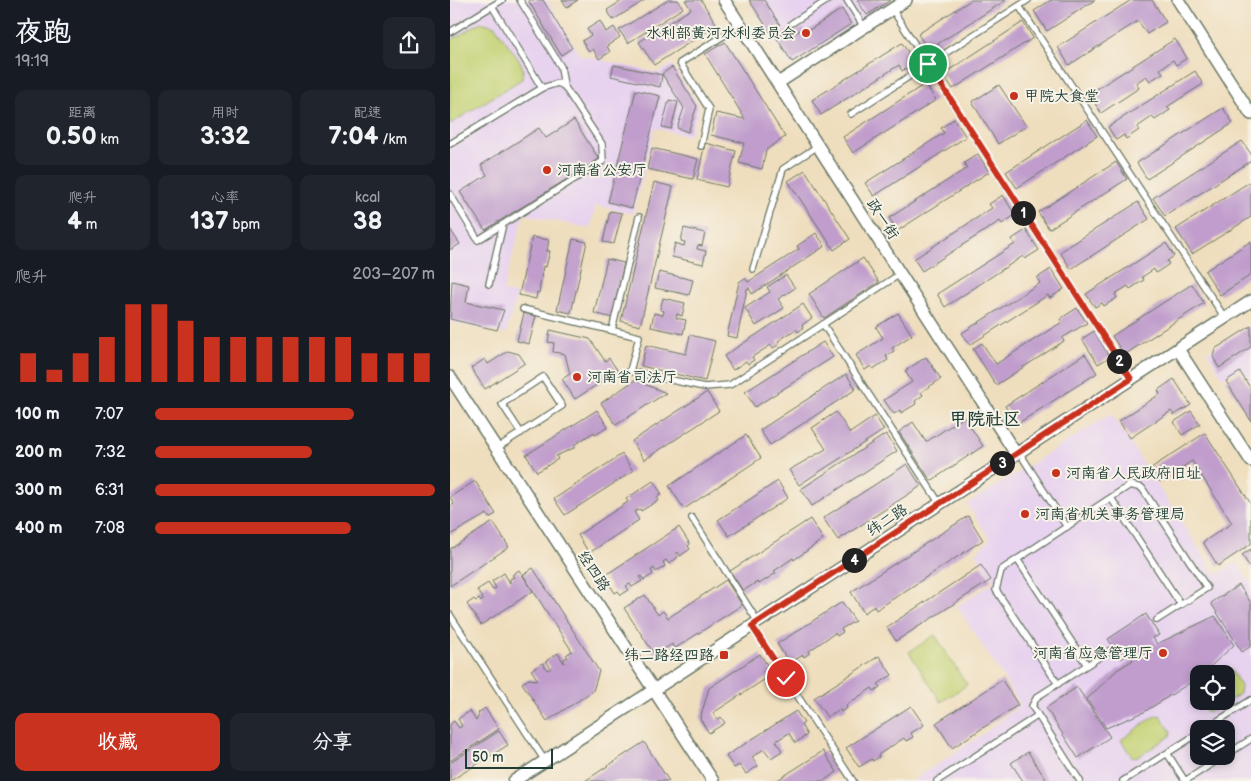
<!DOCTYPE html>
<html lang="zh">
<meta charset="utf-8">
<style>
body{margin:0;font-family:"Balsamiq Sans","LXGW WenKai TC",sans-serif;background:#20242c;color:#f1f3f6;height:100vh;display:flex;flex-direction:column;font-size:19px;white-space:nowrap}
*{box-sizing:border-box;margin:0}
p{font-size:16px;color:#9ea1a6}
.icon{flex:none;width:28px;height:28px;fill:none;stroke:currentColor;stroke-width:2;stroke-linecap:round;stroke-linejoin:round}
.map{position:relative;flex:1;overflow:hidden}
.sheet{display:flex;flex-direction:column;background:#171b24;width:450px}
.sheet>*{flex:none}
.buttons{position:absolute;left:740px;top:665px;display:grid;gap:10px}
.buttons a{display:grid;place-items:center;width:45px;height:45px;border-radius:10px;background:#171b24;box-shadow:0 2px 8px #0003;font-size:25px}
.scale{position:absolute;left:15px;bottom:12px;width:88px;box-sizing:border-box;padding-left:5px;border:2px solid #1f3d34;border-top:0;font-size:14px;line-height:18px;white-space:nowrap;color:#1f3d34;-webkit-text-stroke:4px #f7f3e8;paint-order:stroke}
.pin{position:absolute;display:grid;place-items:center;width:42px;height:42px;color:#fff;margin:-21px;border:2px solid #fff;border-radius:50%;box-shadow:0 1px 5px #0007}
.km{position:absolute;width:25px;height:25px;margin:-12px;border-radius:50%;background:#222;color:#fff;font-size:14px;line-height:25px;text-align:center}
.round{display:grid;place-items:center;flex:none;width:52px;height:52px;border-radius:10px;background:#20242c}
.summary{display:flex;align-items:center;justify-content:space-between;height:85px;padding:0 15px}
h1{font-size:28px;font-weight:800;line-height:38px}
.figures{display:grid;grid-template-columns:repeat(3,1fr);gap:8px;height:85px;padding:5px 15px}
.figures div{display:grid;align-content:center;border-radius:10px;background:#20242c;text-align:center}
.figures b{font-size:25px;font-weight:800}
.figures small{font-size:14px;font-weight:400}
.figures p{font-size:14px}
.chart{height:140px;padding:10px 15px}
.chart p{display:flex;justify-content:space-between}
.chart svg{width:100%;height:90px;margin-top:5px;stroke:#c8321e;stroke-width:6}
.cta{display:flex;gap:10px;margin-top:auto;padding:10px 15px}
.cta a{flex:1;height:58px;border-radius:10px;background:#c8321e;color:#fff;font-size:20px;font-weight:800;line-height:58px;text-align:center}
.cta a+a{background:#20242c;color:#f1f3f6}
ul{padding:0 15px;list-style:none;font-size:16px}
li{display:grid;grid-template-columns:80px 60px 1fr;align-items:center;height:38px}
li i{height:12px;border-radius:6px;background:#c8321e}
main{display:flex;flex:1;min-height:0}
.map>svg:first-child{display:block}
.built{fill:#e7d2ef;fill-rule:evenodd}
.green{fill:#c4d273;stroke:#728854}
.building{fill:#c09dcc}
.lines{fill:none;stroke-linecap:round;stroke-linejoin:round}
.lane-casing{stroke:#687564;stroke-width:8}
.street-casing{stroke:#687564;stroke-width:14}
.lane{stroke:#fff;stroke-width:5.5}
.street{stroke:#fff;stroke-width:11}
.route-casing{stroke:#fff;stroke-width:10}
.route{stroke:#c8321e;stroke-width:6}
.poi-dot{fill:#c8321e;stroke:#f7f3e8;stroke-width:2}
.labels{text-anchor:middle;stroke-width:4;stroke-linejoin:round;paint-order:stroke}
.poi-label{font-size:15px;fill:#1f3d34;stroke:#f7f3e8;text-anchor:start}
.street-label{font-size:15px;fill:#1f3d34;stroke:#f7f3e8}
.quarter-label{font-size:18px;font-weight:bold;fill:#1f3d34;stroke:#f7f3e8}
</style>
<main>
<section class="sheet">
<div class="summary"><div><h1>夜跑</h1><p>19:19</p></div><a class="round"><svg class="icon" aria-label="share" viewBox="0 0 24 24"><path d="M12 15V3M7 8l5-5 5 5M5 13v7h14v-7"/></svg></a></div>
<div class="figures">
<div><p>距离</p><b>0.50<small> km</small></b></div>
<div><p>用时</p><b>3:32</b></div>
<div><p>配速</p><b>7:04<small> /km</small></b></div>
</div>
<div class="figures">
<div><p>爬升</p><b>4<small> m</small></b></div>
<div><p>心率</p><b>137<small> bpm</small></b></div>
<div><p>kcal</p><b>38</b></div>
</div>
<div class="chart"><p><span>爬升</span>203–207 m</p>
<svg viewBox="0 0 160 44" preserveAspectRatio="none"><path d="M5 44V30M15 44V38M25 44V30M35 44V22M45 44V6M55 44V6M65 44V14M75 44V22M85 44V22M95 44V22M105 44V22M115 44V22M125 44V22M135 44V30M145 44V30M155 44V30"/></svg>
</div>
<ul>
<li><b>100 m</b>7:07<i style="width:71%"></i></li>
<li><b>200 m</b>7:32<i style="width:56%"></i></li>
<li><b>300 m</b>6:31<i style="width:100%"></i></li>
<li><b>400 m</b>7:08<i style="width:70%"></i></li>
</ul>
<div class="cta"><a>收藏</a><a>分享</a></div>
</section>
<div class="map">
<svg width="801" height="781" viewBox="0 0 801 781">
<rect width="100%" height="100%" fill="#f7f3e8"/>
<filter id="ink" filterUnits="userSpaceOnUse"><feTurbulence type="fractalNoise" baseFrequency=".02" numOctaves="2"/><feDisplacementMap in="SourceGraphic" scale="10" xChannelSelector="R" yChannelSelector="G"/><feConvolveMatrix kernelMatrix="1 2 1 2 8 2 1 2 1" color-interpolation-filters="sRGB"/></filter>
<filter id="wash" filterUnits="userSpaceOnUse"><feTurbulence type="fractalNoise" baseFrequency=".0096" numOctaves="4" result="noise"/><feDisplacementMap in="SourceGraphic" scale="20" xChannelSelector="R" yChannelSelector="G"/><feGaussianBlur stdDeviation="1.12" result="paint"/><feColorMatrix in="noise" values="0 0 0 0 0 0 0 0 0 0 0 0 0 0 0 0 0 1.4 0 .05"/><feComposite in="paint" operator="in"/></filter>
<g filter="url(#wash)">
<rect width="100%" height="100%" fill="#efdebd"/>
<path class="built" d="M 0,0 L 97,0 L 130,55 L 208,73 L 222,64 L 250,108 L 239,136 L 205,128 L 183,214 L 146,205 L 140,229 L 74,214 L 53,291 L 67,295 L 56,334 L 0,322 Z
M 299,0 L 443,0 L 341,66 Z
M 801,325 L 801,384 L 791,368 L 773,378 L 757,352 Z
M 661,414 L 766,575 L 787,562 L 801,583 L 801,781 L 462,781 L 530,736 L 571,705 L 507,606 L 544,582 L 526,553 L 540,539 L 517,504 ZM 749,674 L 776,674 L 776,701 L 749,701 ZM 749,729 L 776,729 L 776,756 L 749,756 Z"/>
<path class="green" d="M 31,22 L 45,26 L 71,63 L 73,69 L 72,79 L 0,124 L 0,41 Z
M 485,635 L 517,685 L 491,702 L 459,652 Z
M 781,670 L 791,686 L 790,694 L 762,711 L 756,711 L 750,701 L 776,701 L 776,674 L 770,674 Z
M 710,715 L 721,732 L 720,736 L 688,757 L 682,757 L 671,740 L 703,717 Z"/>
<g id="blocks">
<path class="building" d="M 78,0 L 93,0 L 122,48 L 111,55 Z
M 112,0 L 128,0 L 117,7 Z
M 173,0 L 195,0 L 163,20 L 157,10 Z
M 218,0 L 228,0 L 233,8 L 178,43 L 169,30 Z
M 235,0 L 251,0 L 267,25 L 204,65 L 189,42 L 241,9 Z
M 299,0 L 314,0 L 330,25 L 320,32 Z
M 407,0 L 441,0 L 417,15 Z
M 521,0 L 556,0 L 478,50 L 468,34 Z
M 601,0 L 645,0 L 597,31 L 584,11 Z
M 681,0 L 702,0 L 716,22 L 697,34 L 688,21 L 619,65 L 608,47 Z
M 392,9 L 401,24 L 342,62 L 326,37 L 338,30 L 341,36 L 353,28 L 356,32 Z
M 150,21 L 156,32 L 164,27 L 170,37 L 157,46 L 160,52 L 149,59 L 143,49 L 139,52 L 132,41 L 141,35 L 137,29 Z
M 573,22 L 583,38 L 503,89 L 493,74 Z
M 725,39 L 737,58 L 726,65 L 723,60 L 710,69 L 713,73 L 700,81 L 696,76 L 686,83 L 689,88 L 651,113 L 639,94 Z
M 275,42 L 335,137 L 316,150 L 312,169 L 289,163 L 294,143 L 261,135 L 266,113 L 295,119 L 255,54 Z
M 452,43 L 465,63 L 452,71 L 449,65 L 371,115 L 362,100 Z
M 164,65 L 212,75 L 210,87 L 161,76 Z
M 222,67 L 247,106 L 238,132 L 227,128 L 234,108 L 212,74 Z
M 745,71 L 753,84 L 717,107 L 720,110 L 705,120 L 702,117 L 687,127 L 689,130 L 676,139 L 674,135 L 666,140 L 658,127 Z
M 475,84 L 486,100 L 403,153 L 393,137 Z
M 549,85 L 576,126 L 548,144 L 522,102 Z
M 186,90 L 210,96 L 182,208 L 158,202 Z
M 219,100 L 228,102 L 221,129 L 212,127 Z
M 773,108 L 783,123 L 697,179 L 687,163 Z
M 504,119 L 516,137 L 424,196 L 415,183 L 494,133 L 491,128 Z
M 124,120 L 149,159 L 35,230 L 10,192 L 37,175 L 31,165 L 89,128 L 96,138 Z
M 637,120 L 647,136 L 567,188 L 556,172 Z
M 792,141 L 801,154 L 801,161 L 715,216 L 703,198 Z
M 255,143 L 286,151 L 277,187 L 247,180 Z
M 202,148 L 248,159 L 243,179 L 197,169 Z
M 528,154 L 539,172 L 447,231 L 439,218 L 517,168 L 514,163 Z
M 666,162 L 677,179 L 599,229 L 588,212 Z
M 355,170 L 400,239 L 384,250 L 338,181 Z
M 801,181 L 801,217 L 742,254 L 726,229 Z
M 204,182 L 223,187 L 190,326 L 171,321 Z
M 553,195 L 565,215 L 552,224 L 550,221 L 472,271 L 464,259 L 542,208 L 539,204 Z
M 688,202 L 699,219 L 621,269 L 610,252 Z
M 160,211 L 172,213 L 164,244 L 153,242 Z
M 234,228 L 255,233 L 252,246 L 248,245 L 247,249 L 256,251 L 253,264 L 222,257 L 225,243 L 234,246 L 235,242 L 231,241 Z
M 0,229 L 10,244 L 0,250 Z
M 576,230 L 589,250 L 575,259 L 573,256 L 495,307 L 487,294 L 565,244 L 562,239 Z
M 366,233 L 375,246 L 302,294 L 299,288 L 297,289 L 287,338 L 277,336 L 289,282 L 295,278 L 298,282 L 349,249 L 347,246 Z
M 82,237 L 99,240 L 97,251 L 100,251 L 96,267 L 93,266 L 89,293 L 87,292 L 86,299 L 69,295 Z
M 123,239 L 137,242 L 121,313 L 107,310 Z
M 801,241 L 801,275 L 770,295 L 755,271 Z
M 716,243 L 724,256 L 717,261 L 719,264 L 706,273 L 704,269 L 692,277 L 694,280 L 680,289 L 678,286 L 665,294 L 667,298 L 654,306 L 652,303 L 645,307 L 636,294 Z
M 413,258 L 429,282 L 374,318 L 359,294 Z
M 157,259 L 174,263 L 162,318 L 144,313 Z
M 601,269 L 614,289 L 600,298 L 598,295 L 520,345 L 512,333 L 590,283 L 587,278 Z
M 209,272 L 243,280 L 239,295 L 205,288 Z
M 336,275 L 345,288 L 328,299 L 334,308 L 306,326 L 295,308 L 320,292 L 317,287 Z
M 2,281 L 19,285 L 16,302 L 54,310 L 47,330 L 0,319 Z
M 742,284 L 754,303 L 674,355 L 662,336 Z
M 213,298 L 235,303 L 232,316 L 227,314 L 226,318 L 236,320 L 233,334 L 201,327 L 204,313 L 213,315 L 214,311 L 210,310 Z
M 353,304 L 362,318 L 352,325 L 353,328 L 348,332 L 346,329 L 328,341 L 330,344 L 323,348 L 321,345 L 302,357 L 304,360 L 298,364 L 296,361 L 283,370 L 274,356 Z
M 627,308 L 637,323 L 612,338 L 614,341 L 546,385 L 523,349 L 532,343 L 546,364 L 612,322 L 610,319 Z
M 74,313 L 86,316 L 79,344 L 67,341 Z
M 448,313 L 462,335 L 442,348 L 444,351 L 436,356 L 438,360 L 423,369 L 421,366 L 415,370 L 406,355 L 433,338 L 426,327 Z
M 801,326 L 801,347 L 769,368 L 763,357 L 765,349 Z
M 100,330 L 140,339 L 155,361 L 159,358 L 168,371 L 125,399 L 112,379 L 120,374 L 115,354 L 103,352 L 104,343 L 98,342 Z
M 644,331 L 660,357 L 648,364 L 632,339 Z
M 240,335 L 265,341 L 255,381 L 191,366 L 196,345 L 236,354 Z
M 373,342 L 383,357 L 305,407 L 295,392 Z
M 58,351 L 69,354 L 75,363 L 35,389 L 21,368 L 35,359 L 38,364 Z
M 635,354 L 647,373 L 567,424 L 555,406 Z
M 476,357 L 491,379 L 471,392 L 473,395 L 465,401 L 466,404 L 451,413 L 450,410 L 444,414 L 434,400 L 462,382 L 455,371 Z
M 790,372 L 801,389 L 801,421 L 776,381 Z
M 396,374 L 406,389 L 320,445 L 310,430 Z
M 724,379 L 741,405 L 724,415 L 721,411 L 680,438 L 669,421 L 710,394 L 708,390 Z
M 185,380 L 216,393 L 166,425 L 151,403 Z
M 257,392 L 269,411 L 194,460 L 182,441 Z
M 147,410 L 158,427 L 145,435 L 144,432 L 124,445 L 126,447 L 106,456 L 108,459 L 87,472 L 76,455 Z
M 741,411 L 750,424 L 732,435 L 724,422 Z
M 386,412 L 400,433 L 425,416 L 434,430 L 349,485 L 339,470 L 376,449 L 362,428 Z
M 514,417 L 533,446 L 481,481 L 449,432 L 463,422 L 476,442 Z
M 755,433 L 801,504 L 801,544 L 768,566 L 753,542 L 782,523 L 742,461 L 710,482 L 701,468 Z
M 436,434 L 447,451 L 362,506 L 351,489 Z
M 296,435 L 311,458 L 234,509 L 219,486 Z
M 172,454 L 183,471 L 115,515 L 104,499 Z
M 457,464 L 471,486 L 388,540 L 373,518 Z
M 25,481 L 46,514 L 39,518 L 37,514 L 0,535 L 0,507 L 4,504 L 0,497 Z
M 203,481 L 212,494 L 207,497 L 209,500 L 191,511 L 190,509 L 184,512 L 189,520 L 139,553 L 128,535 L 178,502 L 176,499 Z
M 328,481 L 338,498 L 279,536 L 268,520 Z
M 518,516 L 533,540 L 426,610 L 424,606 L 414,613 L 401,592 Z
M 360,519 L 373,539 L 344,560 L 343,558 L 324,571 L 326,573 L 309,584 L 307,582 L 293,591 L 280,571 Z
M 43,522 L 59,547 L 0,586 L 0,549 Z
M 229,527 L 240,544 L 238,546 L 240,549 L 230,556 L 228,552 L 226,554 L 228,557 L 219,564 L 216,560 L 213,562 L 215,566 L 206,572 L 204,568 L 201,570 L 203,574 L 194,580 L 191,576 L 189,577 L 192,581 L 182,587 L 180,584 L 176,586 L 179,590 L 171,595 L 168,591 L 165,593 L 154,576 Z
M 801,549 L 801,569 L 792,555 Z
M 531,565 L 541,580 L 446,641 L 437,627 Z
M 83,568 L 149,671 L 143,691 L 97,721 L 72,683 L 79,679 L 88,680 L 81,670 L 93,663 L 97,670 L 101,668 L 96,661 L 108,653 L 114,663 L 114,659 L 118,657 L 116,655 L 122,651 L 73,575 Z
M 69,570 L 83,591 L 31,625 L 17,604 L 24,599 L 26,601 L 29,599 L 31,602 L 33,600 L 27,590 L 38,583 L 43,590 L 46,588 L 42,581 L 54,573 L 60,583 L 60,579 L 64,577 L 62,575 Z
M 276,580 L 292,605 L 224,649 L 222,644 L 205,655 L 174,608 L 195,595 L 208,615 L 213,611 L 218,618 Z
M 789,585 L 801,603 L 801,646 L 792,652 L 761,603 Z
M 392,602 L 405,621 L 391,629 L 393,632 L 387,636 L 385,633 L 359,651 L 360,653 L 354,657 L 353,655 L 340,663 L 327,644 Z
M 696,614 L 709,635 L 703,638 L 707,644 L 765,616 L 784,645 L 752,674 L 749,674 L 746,679 L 694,712 L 656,728 L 637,699 L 667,670 L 683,660 L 679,654 L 671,659 L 658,639 Z
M 310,654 L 323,674 L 263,713 L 267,720 L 271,717 L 275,723 L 259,733 L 250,719 L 259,688 Z
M 429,656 L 442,675 L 428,684 L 430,687 L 424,691 L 422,688 L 396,705 L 397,708 L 391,712 L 390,709 L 377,717 L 364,698 Z
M 552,680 L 568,705 L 502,748 L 486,723 Z
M 627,687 L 660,737 L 628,758 L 596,708 Z
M 461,706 L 474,725 L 461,733 L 463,737 L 456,741 L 454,738 L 428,755 L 429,757 L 423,761 L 422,759 L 409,767 L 396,748 Z
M 35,708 L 49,729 L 0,761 L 0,724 L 4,721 L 9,728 L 12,726 L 8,719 L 20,711 L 26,721 L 29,715 L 28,713 Z
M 346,711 L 354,723 L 351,725 L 357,735 L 345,743 L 339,733 L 326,741 L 332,751 L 321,758 L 314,749 L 302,757 L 308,766 L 296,774 L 289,765 L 284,768 L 276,756 Z
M 49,731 L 58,745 L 0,781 L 0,763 Z
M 194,742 L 219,781 L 135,781 Z
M 373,751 L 387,772 L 373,781 L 326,781 Z
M 578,752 L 597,781 L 573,781 L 561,763 Z"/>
</g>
</g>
<g filter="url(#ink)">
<use href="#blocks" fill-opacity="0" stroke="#687564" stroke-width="1"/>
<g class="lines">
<g class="lane-casing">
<path id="lane" d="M 70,0 L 111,67 L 114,86
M 397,0 L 414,27
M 569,6 L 775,318
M 442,9 L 681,379
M 342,23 L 378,0
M 0,32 L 52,0
M 401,114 L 578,0
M 0,144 L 92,88 L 42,6
M 251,146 L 259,109 L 230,63 L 291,25
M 0,194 L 28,240 L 153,161 L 152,144 L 114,86 L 108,83 L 92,88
M 303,269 L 333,169 L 368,146
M 39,284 L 53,224
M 73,309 L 189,337 L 180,371 L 254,387 L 280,385 L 450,274
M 373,324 L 490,504
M 162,330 L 189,217
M 47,448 L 112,406 L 93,377 L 52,404 L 71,433
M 569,452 L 617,527
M 661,498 L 731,605
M 242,518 L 308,622
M 567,559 L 637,665
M 0,615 L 95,761
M 302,626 L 403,781
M 608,684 L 546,590 L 551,570 L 680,485 L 692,488 L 757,588 L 707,620
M 755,729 L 801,700
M 717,753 L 735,781 L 774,756
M 776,755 L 801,739
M 487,781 L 587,716
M 630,781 L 582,706 L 587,697 L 659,651
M 673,781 L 749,733"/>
</g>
<g class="street-casing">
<path id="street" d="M 274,0 L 566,454
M 728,0 L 801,114
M 328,83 L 456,0
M 728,349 L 801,461
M 0,377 L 263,781
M 64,781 L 801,301"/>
</g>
<use href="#lane" class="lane"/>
<use href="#street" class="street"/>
</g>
</g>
<g class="lines" filter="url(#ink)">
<g class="route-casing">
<path id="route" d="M 336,678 L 302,626 L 681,379 L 478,64"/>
</g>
<use href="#route" class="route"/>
</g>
<g class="poi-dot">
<circle cx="356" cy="33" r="5"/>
<circle cx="564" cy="96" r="5"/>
<circle cx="97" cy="170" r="5"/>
<circle cx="127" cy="377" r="5"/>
<circle cx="606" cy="473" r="5"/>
<circle cx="575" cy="514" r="5"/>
<circle cx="713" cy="653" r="5"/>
<rect x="269" y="650" width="10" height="10" rx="2.5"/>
</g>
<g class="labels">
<g class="poi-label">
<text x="346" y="38" text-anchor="end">水利部黄河水利委员会</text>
<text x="574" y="101">甲院大食堂</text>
<text x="107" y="175">河南省公安厅</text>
<text x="137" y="382">河南省司法厅</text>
<text x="616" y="478">河南省人民政府旧址</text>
<text x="585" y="519">河南省机关事务管理局</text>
<text x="703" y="658" text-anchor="end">河南省应急管理厅</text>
<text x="264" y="660" text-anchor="end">纬二路经四路</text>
</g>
<g class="street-label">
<text transform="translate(433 219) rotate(57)" y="5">政一街</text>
<text transform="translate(437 520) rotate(-33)" y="5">纬二路</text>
<text transform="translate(144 571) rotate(57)" y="5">经四路</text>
</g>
<g class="quarter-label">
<text x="535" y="425">甲院社区</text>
</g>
</g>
</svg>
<div class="buttons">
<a><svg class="icon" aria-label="locate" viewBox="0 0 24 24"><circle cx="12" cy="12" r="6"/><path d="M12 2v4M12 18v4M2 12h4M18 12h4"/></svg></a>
<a><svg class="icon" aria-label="layers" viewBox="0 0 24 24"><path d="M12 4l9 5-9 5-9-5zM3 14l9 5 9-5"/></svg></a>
</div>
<div class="scale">50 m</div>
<div class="pin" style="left:478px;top:64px;background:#1e9e55"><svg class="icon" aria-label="arrive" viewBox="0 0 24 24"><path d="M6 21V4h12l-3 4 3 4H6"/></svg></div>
<div class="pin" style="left:336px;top:678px;background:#d93025"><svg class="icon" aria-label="check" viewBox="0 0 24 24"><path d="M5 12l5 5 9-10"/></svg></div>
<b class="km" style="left:573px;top:213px">1</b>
<b class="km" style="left:669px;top:361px">2</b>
<b class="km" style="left:552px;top:463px">3</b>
<b class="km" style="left:404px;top:560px">4</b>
</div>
</main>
